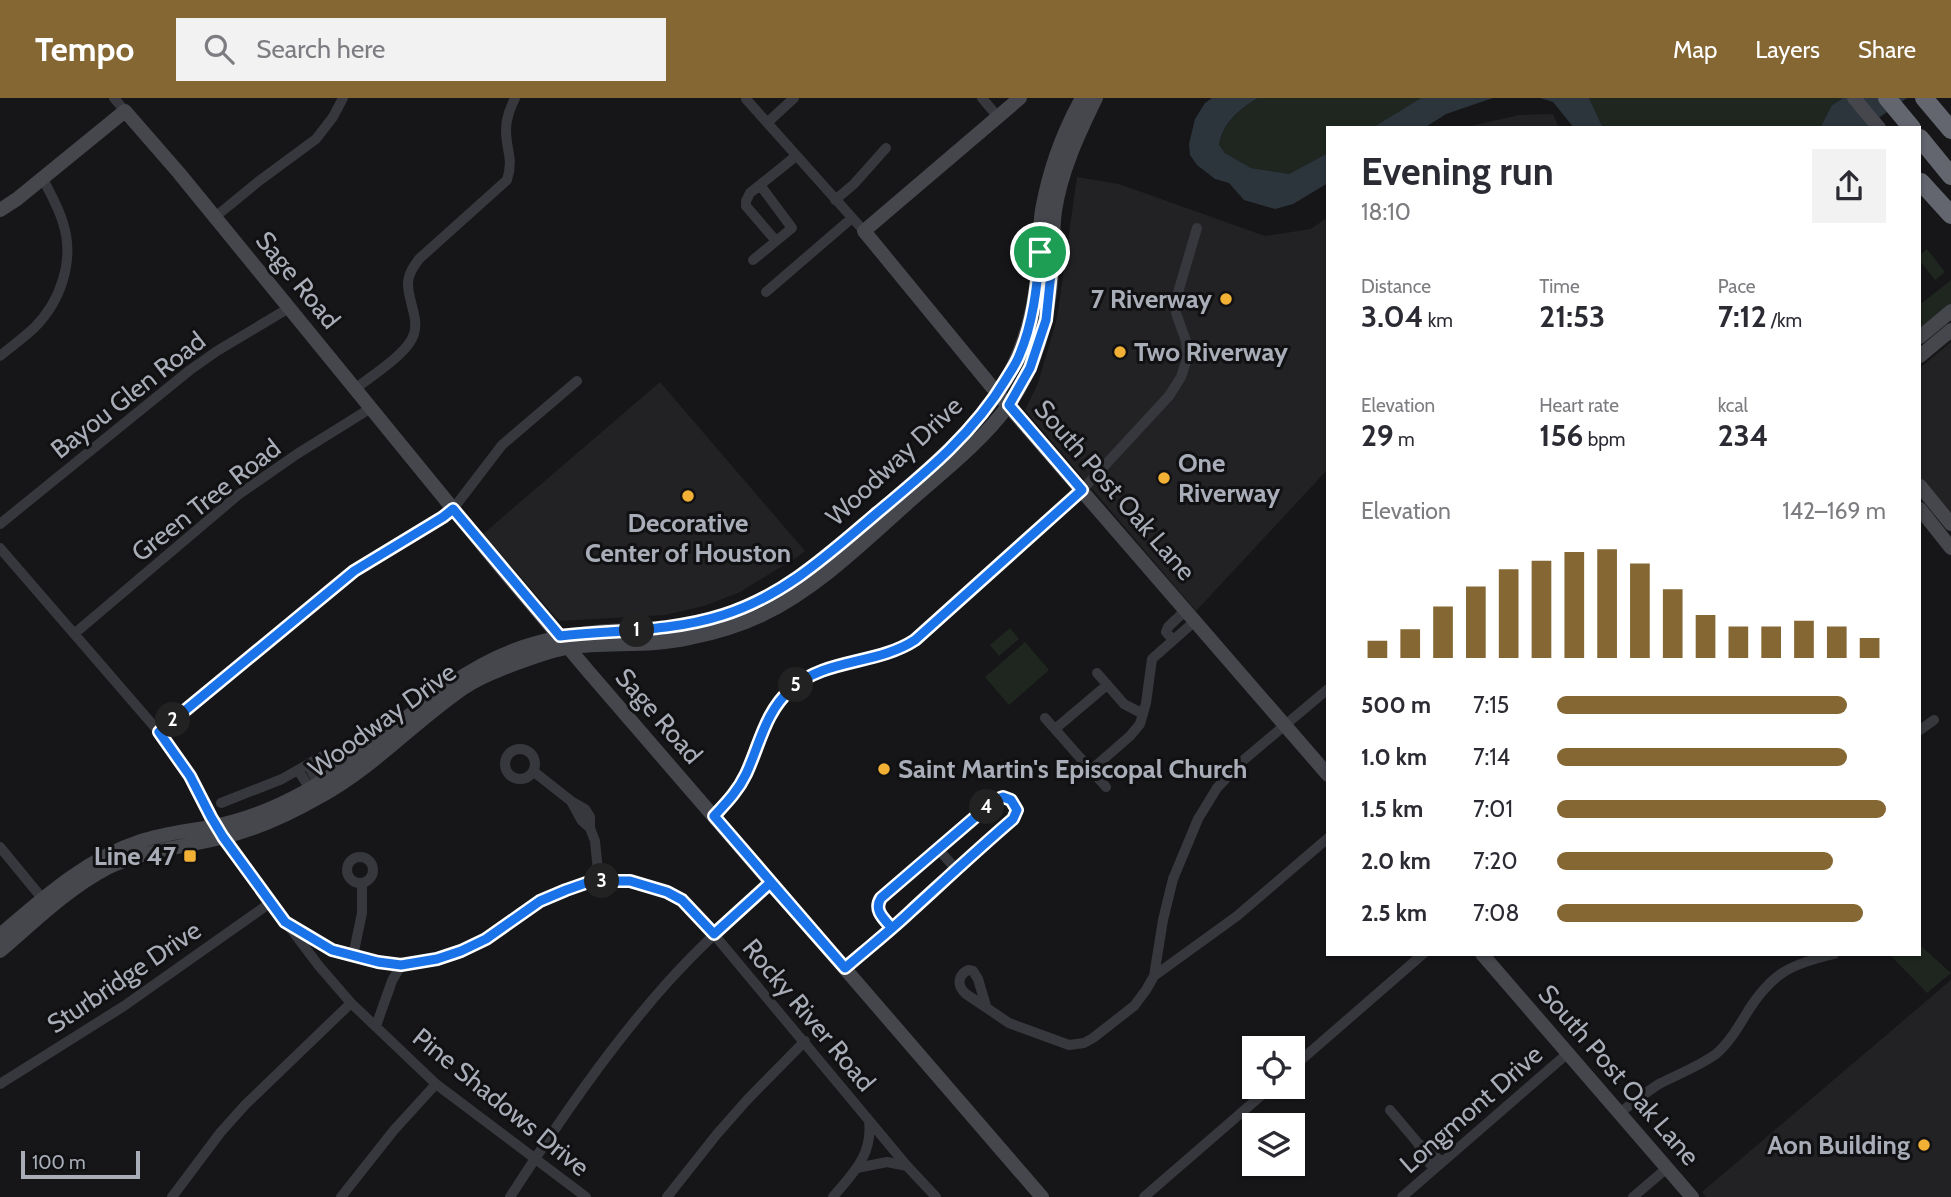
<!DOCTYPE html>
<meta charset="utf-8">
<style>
body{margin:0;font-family:Cabin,sans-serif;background:#f2f2f3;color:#2b2b33;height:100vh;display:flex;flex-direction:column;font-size:26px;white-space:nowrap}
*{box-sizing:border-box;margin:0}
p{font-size:23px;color:#7c7c81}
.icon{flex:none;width:38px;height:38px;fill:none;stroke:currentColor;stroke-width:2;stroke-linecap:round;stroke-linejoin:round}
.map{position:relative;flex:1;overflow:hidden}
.panel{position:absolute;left:1326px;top:28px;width:595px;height:830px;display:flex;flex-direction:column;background:#fff;border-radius:0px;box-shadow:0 2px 5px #0004}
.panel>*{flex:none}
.tools{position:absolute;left:1242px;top:938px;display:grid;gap:14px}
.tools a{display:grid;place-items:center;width:63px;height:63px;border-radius:0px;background:#fff;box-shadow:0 2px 5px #0004;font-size:35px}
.scale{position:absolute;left:21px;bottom:18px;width:119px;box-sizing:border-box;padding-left:7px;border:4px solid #a8adb8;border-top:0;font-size:19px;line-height:24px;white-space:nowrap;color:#a8adb8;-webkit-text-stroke:5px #111113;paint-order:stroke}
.pin{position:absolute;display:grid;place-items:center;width:60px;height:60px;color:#fff;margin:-30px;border:4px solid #fff;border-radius:50%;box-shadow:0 2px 7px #0007}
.km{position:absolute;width:35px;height:35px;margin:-18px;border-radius:50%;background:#222;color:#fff;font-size:19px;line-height:35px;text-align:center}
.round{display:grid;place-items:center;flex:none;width:74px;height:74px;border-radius:0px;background:#f2f2f3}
.summary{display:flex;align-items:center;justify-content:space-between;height:119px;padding:0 35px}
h1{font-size:38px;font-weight:800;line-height:52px}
.metrics{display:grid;grid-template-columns:repeat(3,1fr);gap:10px;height:119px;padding:7px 35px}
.metrics div{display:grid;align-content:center}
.metrics b{font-size:30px;font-weight:800}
.metrics small{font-size:19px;font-weight:400}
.metrics p{font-size:19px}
.chart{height:196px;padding:14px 35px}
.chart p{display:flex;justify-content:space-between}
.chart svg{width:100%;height:126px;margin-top:7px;stroke:#856733;stroke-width:6}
ul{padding:0 35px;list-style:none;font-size:23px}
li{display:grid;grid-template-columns:112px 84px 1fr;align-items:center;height:52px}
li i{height:18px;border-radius:9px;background:#856733}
header{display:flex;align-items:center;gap:42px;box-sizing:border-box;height:98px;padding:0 35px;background:#856733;color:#fff}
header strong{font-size:33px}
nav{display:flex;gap:38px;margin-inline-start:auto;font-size:24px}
.search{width:490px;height:63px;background:#f2f2f3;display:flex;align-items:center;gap:18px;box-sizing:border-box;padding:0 24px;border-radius:0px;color:#7c7c81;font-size:26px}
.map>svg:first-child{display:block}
.built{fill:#222225}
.green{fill:#1e261f}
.water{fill:#2c353c}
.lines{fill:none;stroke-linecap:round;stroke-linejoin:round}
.street{stroke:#37383d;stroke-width:10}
.secondary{stroke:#45474d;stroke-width:14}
.highway{stroke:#63666e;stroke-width:18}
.route-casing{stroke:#fff;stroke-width:14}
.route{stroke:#1a73e8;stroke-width:9}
.poi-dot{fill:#f2b134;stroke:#111113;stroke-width:2.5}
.labels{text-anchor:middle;stroke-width:6;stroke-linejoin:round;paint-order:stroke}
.street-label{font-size:26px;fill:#a8adb8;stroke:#111113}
.poi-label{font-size:26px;font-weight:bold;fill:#a8adb8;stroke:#111113;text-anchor:end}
</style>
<header>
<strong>Tempo</strong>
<div class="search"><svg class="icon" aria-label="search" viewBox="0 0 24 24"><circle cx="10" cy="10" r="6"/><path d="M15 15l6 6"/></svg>Search here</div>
<nav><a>Map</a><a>Layers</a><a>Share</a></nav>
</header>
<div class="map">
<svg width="1951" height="1099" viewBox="0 0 1951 1099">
<rect width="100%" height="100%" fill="#161618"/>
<path class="built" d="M 1553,16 L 1559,30 L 1462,30 L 1519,17 Z
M 1077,79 L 1119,86 L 1265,138 L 1311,131 L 1328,119 L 1328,371 L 1196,513 L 1025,312 L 1038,285 L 1057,220 Z
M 1951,244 L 1951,420 L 1920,381 L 1920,270 Z
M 660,284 L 805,453 L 799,458 L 738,495 L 704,508 L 665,517 L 559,523 L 483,436 Z
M 1951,882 L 1951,1099 L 1706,1099 L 1702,1094 Z"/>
<path class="green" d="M 1258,0 L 1421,0 L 1372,30 L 1328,30 L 1328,55 L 1289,76 L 1251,70 L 1225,55 L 1219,47 C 1224,25 1239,11 1258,0 Z
M 1589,0 L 1843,0 L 1832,7 L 1820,30 L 1603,30 Z
M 1927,151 L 1945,174 L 1935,182 L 1920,163 L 1920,157 Z
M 1951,182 L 1951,208 L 1920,234 L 1920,202 L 1922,205 Z
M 1010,530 L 1019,541 L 999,558 L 990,547 Z
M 1025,544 L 1049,572 L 1009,607 L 985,579 Z
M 1920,847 L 1951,875 L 1927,895 L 1889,856 L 1920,856 Z"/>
<path class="water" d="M 1212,0 L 1258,0 C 1239,11 1223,25 1219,47 L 1225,55 L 1251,70 L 1289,76 L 1328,55 L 1328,85 L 1293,106 L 1275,111 L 1244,102 L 1229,85 L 1215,81 L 1197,67 L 1190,57 L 1189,46 L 1195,21 L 1205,5 Z
M 1421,0 L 1493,0 L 1446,16 L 1424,30 L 1372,30 Z
M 1540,0 L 1589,0 L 1603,30 L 1574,30 L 1553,4 Z
M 1843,0 L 1907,0 L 1864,30 L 1820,30 L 1832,7 Z"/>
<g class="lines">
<path class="street" d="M 114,0 L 125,13
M 982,0 L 998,19
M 746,1 L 864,133
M 768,24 L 794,0
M 835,102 L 854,86 L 886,50
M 215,119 L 259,83 L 316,41 L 333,19 L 343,0
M 776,143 L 746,108 L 746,103 L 750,95 L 796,58
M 753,162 L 792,130 L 760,87
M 766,194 L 852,120
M 0,258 C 11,249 23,240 34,230 C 61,203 75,162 63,125 C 59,110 50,95 43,81
M 355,291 C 370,279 400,260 410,244 C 423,225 408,206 408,186 C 408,176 414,168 419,161 L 507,82 C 514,60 506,53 506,32 C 506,20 510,11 515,0
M 0,426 L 190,272 L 217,253 L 289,210
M 0,450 L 159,634 L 190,678 L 211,719 L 235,757 L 319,868 L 351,905 L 436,986 L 586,1099
M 74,536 L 238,397 L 297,356 L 371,310
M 1173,542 L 1166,534 L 1168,529 L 1186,512
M 1097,575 L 1124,606 L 1143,616
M 1045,620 L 1106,689
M 1055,631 L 1107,587
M 1920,632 L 1934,622
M 159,634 L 354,473 L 443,419 L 453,411 L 502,347 L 577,283
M505 666a15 15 0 1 1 30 0a15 15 0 1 1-30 0Z
M 298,672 L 307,686 L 315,688 L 316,681 L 308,667
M 1091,672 L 1130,638 L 1140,626 L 1146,605 L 1152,561 L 1195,523
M 533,673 L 571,703 L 585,711 L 590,719 L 590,730 L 595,743 L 599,783
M 571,703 L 582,723 L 590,730
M 221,705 L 282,681 L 326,656
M 714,718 C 726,705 738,693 746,676 C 760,646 765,614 791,591 C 825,560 877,567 915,542 L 1082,392 L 1169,298 L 1181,279 L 1187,261 L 1186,243 L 1176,215 L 1177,198 L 1197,130
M 0,749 L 46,805
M 938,751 L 955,770
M347 772a13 13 0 1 1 26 0a13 13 0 1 1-26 0Z
M 291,828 C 305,836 318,847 333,852 C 352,860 379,867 400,867 C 429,866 462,855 487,841 C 505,830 521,815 539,804 C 591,773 652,773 697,816 L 907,1068 L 936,1099
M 353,858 L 362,815 L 362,785
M 845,870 C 867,851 890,833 911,813 C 945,782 978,751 1013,721 L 1017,712 L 1011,701 L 1003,699 L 995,702 L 881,800 C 873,812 884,821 892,830
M 1154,878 L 1237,818 L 1328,740
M 986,908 L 978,881 L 973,873 L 968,872 C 957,878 957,888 966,896 L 1009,925 L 1069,947 L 1084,945 L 1093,940 L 1134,908 L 1146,892 L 1154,878 L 1163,822 L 1173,781 L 1198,721 L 1217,690 L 1240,665 L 1328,591
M 376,928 L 392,883 L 401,867
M 1293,969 L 1423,856
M 0,986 L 124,908 L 270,805
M 1390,1012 L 1417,1044 L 1426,1061 L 1434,1071
M 1620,1015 C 1632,1005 1645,995 1659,986 C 1678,976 1698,969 1716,956 C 1729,945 1739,928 1748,913 C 1772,875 1791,866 1834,856
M 1421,1047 L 1442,1064
M 857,1070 L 887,1064 L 907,1068
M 172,1099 L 220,1035 L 245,1007 L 351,905
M 341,1099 L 394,1032 L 436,986
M 510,1099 C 558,1025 608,951 667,885 C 699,849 735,817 770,785
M 667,1099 L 717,1036 L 747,1002 L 805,943
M 833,1099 C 853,1075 873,1057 869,1023
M 1144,1099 L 1271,989
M 1402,1099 L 1568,955
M 1633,1099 L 1667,1070"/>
<path class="secondary" d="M 1020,0 L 864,133 L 992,289 L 1328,677
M 1854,0 L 1879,30
M 0,112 L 17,101 L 125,13 L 179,75 L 498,466 L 588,573 L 1042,1099
M 1920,239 L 1951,213
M 1920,258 L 1951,232
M 1920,388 L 1951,426
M 1920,411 L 1951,450
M 0,837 C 43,800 86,761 141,743 C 165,735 190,733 214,728 C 244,722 277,709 304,694 C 378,654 432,584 512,553 C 542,541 573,536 606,533 C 633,532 660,533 687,527 C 730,519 772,499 808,473 C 836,453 861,428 888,406 C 927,372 967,339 997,296 C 1023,259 1034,216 1038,171 C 1040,151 1039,131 1042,112 C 1049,73 1063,34 1082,0
M 0,853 C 34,824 67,791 107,770 C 144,752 185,749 224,739 C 257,731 290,716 321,698 C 374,669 415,623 465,589 C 482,578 501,571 520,564 C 536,558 553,552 570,549 C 610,544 651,549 690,540 C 715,535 739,528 762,517 C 818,490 865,443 911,402 C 945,372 981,344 1008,308 C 1036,269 1049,220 1052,173 C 1054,153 1052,133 1055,113 C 1061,73 1078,37 1096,0
M 1482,856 L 1692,1099"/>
<path class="highway" d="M 1887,0 L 1912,30
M 1924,0 L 1951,32
M 1920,40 L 1951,78
M 1921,84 L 1951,117"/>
</g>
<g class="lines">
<g class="route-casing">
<path id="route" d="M 1040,154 C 1037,189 1033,226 1019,258 C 1016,266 1010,274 1006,281 C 974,335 925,375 877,415 C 830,455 784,498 723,517 C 670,534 615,532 560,538 L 453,411 L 443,419 L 354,473 L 159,634 L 190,678 L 211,719 L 223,739 L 285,824 L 332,852 L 378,864 L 401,867 L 437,861 L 461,853 L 486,841 L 540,803 L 566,792 L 586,785 L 598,783 L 630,783 L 667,794 L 682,802 L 714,836 L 770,785 L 845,870 C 867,851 890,833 911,813 C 945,782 978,751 1013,721 L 1017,712 L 1011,702 L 1003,699 L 995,702 L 881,800 C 873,812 884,821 892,830 L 845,870 L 714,718 C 726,705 738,693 746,676 C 760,646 765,614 791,591 C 825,560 877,567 915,542 L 1082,392 L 1009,307 L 1030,270 L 1046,222 L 1053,156 L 1040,154"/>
</g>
<use href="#route" class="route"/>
</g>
<g class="poi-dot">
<circle cx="1226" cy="201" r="7"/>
<circle cx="1120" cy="254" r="7"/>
<circle cx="1164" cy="380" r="7"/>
<circle cx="688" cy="398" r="7"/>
<circle cx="884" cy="671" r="7"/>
<rect x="183" y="751" width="14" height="14" rx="3.5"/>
<circle cx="1924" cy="1047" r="7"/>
</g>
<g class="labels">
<g class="street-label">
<text transform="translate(298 182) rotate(51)" y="9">Sage Road</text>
<text transform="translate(128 297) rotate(-38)" y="9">Bayou Glen Road</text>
<text transform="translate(894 363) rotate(-43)" y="9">Woodway Drive</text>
<text transform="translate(1115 392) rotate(49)" y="9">South Post Oak Lane</text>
<text transform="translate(206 402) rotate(-38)" y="9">Green Tree Road</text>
<text transform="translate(659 618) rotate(49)" y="9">Sage Road</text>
<text transform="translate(382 622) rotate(-36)" y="9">Woodway Drive</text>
<text transform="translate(124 879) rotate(-34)" y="9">Sturbridge Drive</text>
<text transform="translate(809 917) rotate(50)" y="9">Rocky River Road</text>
<text transform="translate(1619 977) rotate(49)" y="9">South Post Oak Lane</text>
<text transform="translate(501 1004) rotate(39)" y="9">Pine Shadows Drive</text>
<text transform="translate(1471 1011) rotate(-41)" y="9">Longmont Drive</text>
</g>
<g class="poi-label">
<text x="1212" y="210">7 Riverway</text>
<text x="1134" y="263" text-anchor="start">Two Riverway</text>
<text x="1178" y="374" text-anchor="start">One<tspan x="1178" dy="30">Riverway</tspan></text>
<text x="688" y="434" text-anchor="middle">Decorative<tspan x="688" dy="30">Center of Houston</tspan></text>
<text x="898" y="680" text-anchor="start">Saint Martin's Episcopal Church</text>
<text x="176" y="767">Line 47</text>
<text x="1910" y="1056">Aon Building</text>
</g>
</g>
</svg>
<div class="tools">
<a><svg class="icon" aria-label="locate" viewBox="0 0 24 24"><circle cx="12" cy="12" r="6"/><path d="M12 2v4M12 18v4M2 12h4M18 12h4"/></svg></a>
<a><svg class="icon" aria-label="layers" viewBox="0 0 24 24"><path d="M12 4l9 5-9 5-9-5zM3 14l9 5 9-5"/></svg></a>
</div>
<div class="scale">100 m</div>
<div class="pin" style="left:1040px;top:154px;background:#1e9e55"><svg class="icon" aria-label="arrive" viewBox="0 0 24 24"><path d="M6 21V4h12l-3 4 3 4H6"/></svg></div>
<b class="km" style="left:637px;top:532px">1</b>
<b class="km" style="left:173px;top:622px">2</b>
<b class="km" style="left:602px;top:783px">3</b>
<b class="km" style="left:987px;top:709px">4</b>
<b class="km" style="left:796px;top:587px">5</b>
<section class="panel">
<div class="summary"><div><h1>Evening run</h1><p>18:10</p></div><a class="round"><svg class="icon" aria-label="share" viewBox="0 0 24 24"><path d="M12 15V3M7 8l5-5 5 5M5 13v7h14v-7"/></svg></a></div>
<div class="metrics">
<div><p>Distance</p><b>3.04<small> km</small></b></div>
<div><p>Time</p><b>21:53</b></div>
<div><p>Pace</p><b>7:12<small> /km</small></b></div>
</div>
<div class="metrics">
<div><p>Elevation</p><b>29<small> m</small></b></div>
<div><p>Heart rate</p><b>156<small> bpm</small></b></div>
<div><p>kcal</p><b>234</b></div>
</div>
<div class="chart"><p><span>Elevation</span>142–169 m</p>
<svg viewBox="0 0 160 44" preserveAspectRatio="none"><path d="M5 44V38M15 44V34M25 44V26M35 44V19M45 44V13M55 44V10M65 44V7M75 44V6M85 44V11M95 44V20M105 44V29M115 44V33M125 44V33M135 44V31M145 44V33M155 44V37"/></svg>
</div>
<ul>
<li><b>500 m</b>7:15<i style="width:88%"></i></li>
<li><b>1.0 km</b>7:14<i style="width:88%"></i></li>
<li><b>1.5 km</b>7:01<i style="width:100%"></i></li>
<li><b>2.0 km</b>7:20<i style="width:84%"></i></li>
<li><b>2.5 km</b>7:08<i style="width:93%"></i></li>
</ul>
</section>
</div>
